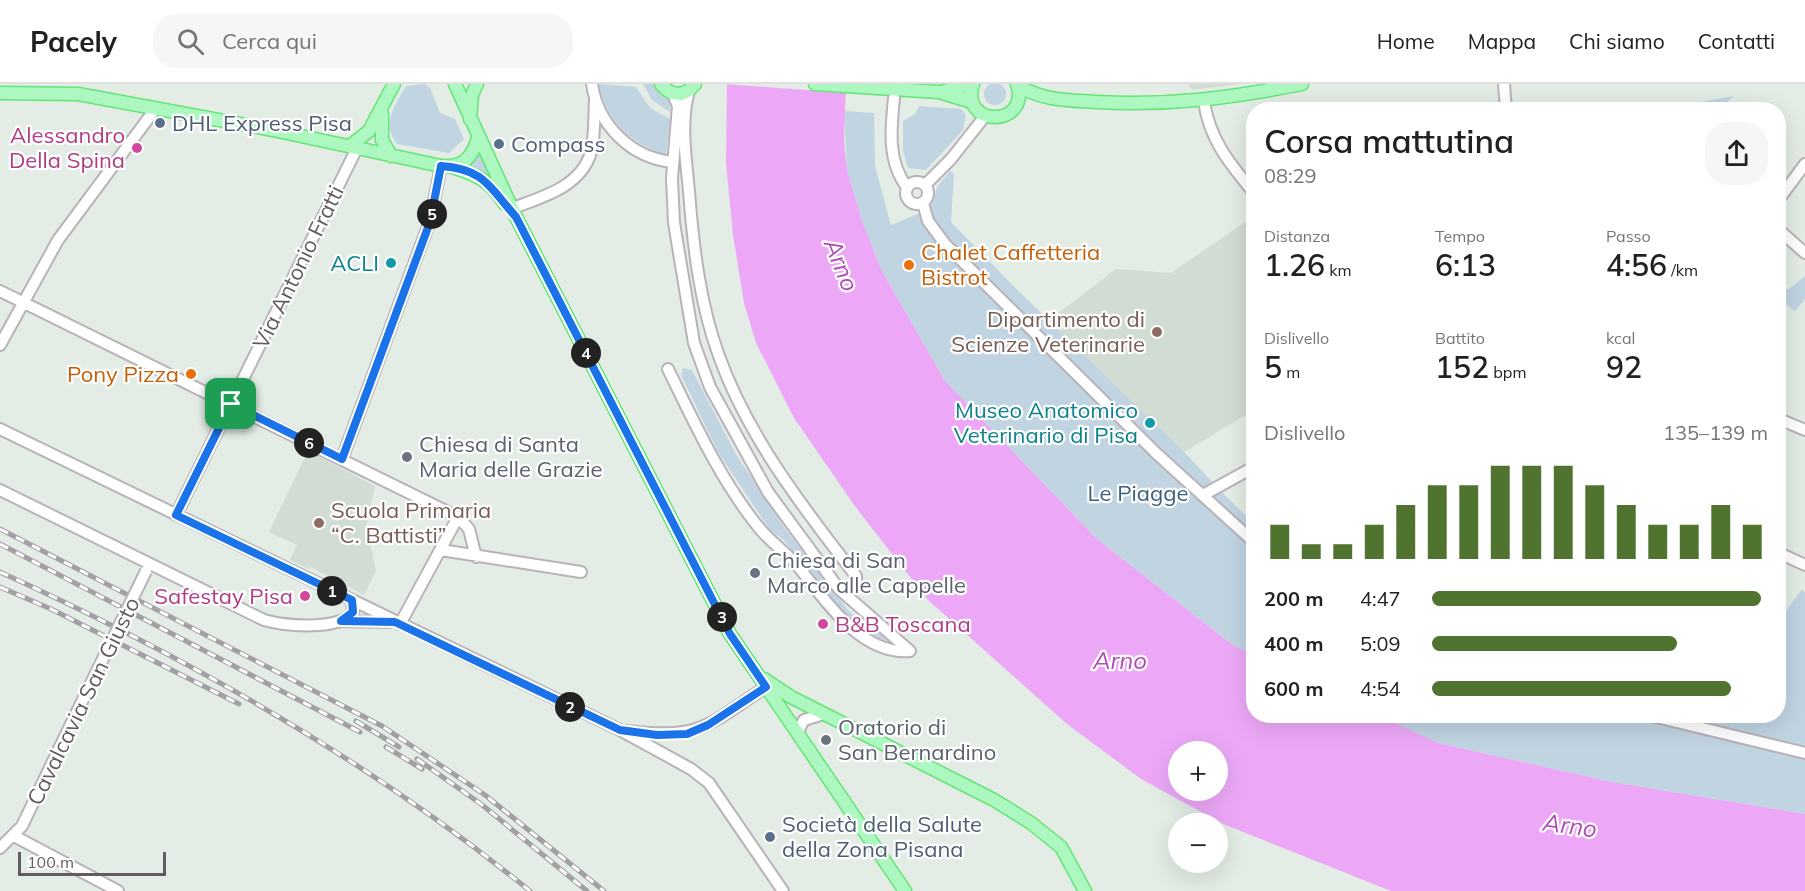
<!DOCTYPE html>
<html lang="it">
<meta charset="utf-8">
<style>
body{margin:0;font-family:Mulish,sans-serif;background:#f6f6f6;color:#202124;height:100vh;display:flex;flex-direction:column;font-size:22px;white-space:nowrap}
*{box-sizing:border-box;margin:0}
p{font-size:20px;color:#757577}
.icon{flex:none;width:33px;height:33px;fill:none;stroke:currentColor;stroke-width:2;stroke-linecap:round;stroke-linejoin:round}
.map{position:relative;flex:1;overflow:hidden}
.sheet{position:absolute;left:1246px;top:18px;width:540px;height:621px;display:flex;flex-direction:column;background:#fff;border-radius:24px;box-shadow:0 6px 24px #0002}
.sheet>*{flex:none}
.tools{position:absolute;left:1168px;top:657px;display:grid;gap:12px}
.tools a{display:grid;place-items:center;width:60px;height:60px;border-radius:50%;background:#fff;box-shadow:0 6px 24px #0002;font-size:30px}
.scale{position:absolute;left:18px;bottom:15px;width:148px;box-sizing:border-box;padding-left:6px;border:3px solid #625b62;border-top:0;font-size:16px;line-height:21px;white-space:nowrap;color:#625b62;-webkit-text-stroke:4px #fff;paint-order:stroke}
.pin{position:absolute;display:grid;place-items:center;width:51px;height:51px;color:#fff;margin:-26px;border-radius:12px;box-shadow:0 3px 9px #0006}
.km{position:absolute;width:30px;height:30px;margin:-15px;border-radius:50%;background:#222;color:#fff;font-size:16px;line-height:30px;text-align:center}
.round{display:grid;place-items:center;flex:none;width:63px;height:63px;border-radius:24px;background:#f6f6f6}
.head{display:flex;align-items:center;justify-content:space-between;height:102px;padding:0 18px}
h1{font-size:33px;font-weight:600;line-height:45px}
.figures{display:grid;grid-template-columns:repeat(3,1fr);gap:9px;height:102px;padding:6px 18px}
.figures div{display:grid;align-content:center}
.figures b{font-size:30px;font-weight:600}
.figures small{font-size:16px;font-weight:400}
.figures p{font-size:16px}
.chart{height:168px;padding:12px 18px}
.chart p{display:flex;justify-content:space-between}
.chart svg{width:100%;height:108px;margin-top:6px;stroke:#50742f;stroke-width:6}
ul{padding:0 18px;list-style:none;font-size:20px}
li{display:grid;grid-template-columns:96px 72px 1fr;align-items:center;height:45px}
li i{height:15px;border-radius:8px;background:#50742f}
header{display:flex;align-items:center;gap:36px;box-sizing:border-box;height:84px;padding:0 30px;background:#fff;border-bottom:2px solid #e0e0e0}
header strong{font-size:28px}
nav{display:flex;gap:33px;margin-inline-start:auto;font-size:21px}
.search{width:420px;height:54px;background:#f6f6f6;display:flex;align-items:center;gap:15px;box-sizing:border-box;padding:0 21px;border-radius:24px;color:#757577;font-size:22px}
.map>svg:first-child{display:block}
.education{fill:#d1dcd3}
.green{fill:#c1d4e2}
.water{fill:#eca8f7;fill-rule:evenodd}
.pier{fill:#e3ece5}
.lines{fill:none;stroke-linecap:round;stroke-linejoin:round}
.minor-casing{stroke:#b9b3b9;stroke-width:14}
.major-casing{stroke:#64e575;stroke-width:15}
.minor{stroke:#fff;stroke-width:10}
.major{stroke:#adf8c0;stroke-width:12}
.rail-casing{stroke:#a3a0a3;stroke-width:5}
.rail{stroke:#fff;stroke-width:3;stroke-dasharray:9;stroke-linecap:butt}
.minor-bridge-casing{stroke:#b9b3b9;stroke-width:14;stroke-linecap:butt}
.minor-bridge{stroke:#fff;stroke-width:10}
.route-casing{stroke:#fff;stroke-width:12}
.route{stroke:#1a73e8;stroke-width:8}
.service-dot{fill:#5c6f8a;stroke:#fff;stroke-width:2}
.hotel-dot{fill:#d1479c;stroke:#fff;stroke-width:2}
.culture-dot{fill:#0f9aa8;stroke:#fff;stroke-width:2}
.food-dot{fill:#e8710a;stroke:#fff;stroke-width:2}
.education-dot{fill:#8d6e63;stroke:#fff;stroke-width:2}
.worship-dot{fill:#6b7280;stroke:#fff;stroke-width:2}
.labels{text-anchor:middle;stroke-width:4.5;stroke-linejoin:round;paint-order:stroke}
.service-label{font-size:22px;fill:#4e5e75;stroke:#fff;text-anchor:start}
.hotel-label{font-size:22px;fill:#b23c85;stroke:#fff;text-anchor:end}
.food-label{font-size:22px;fill:#c56008;stroke:#fff;text-anchor:start}
.culture-label{font-size:22px;fill:#0d838f;stroke:#fff;text-anchor:end}
.street-label{font-size:22px;fill:#625b62;stroke:#fff}
.education-label{font-size:22px;fill:#785e54;stroke:#fff;text-anchor:end}
.worship-label{font-size:22px;fill:#5b616d;stroke:#fff;text-anchor:start}
.park-label{font-size:22px;fill:#3c6180;stroke:#fff}
.water-label{font-size:24px;font-style:italic;fill:#b14db8;stroke:#fff}
</style>
<header>
<strong>Pacely</strong>
<div class="search"><svg class="icon" aria-label="search" viewBox="0 0 24 24"><circle cx="10" cy="10" r="6"/><path d="M15 15l6 6"/></svg>Cerca qui</div>
<nav><a>Home</a><a>Mappa</a><a>Chi siamo</a><a>Contatti</a></nav>
</header>
<div class="map">
<svg width="1805" height="807" viewBox="0 0 1805 807">
<rect width="100%" height="100%" fill="#e3ece5"/>
<path class="education" d="M 1188,0 L 1238,0 L 1192,6 Z
M 1254,132 L 1254,326 L 1184,368 L 1048,237 L 1116,185 L 1171,189 Z
M 308,367 L 375,402 L 366,443 L 376,487 L 364,511 L 311,483 L 309,485 L 290,476 L 297,461 L 269,448 Z"/>
<path class="green" d="M984 10a11 11 0 1 1 22 0a11 11 0 1 1-22 0Z
M 425,0 L 430,4 L 440,29 L 455,35 L 464,55 L 449,69 L 397,60 C 381,40 395,21 406,2 Z
M 599,0 L 636,3 L 650,24 L 670,35 L 666,71 C 630,59 607,38 599,0 Z
M 643,0 L 654,0 L 660,9 L 671,16 L 670,28 L 652,16 Z
M 1734,12 L 1720,25 L 1668,25 L 1670,23 Z
M 919,22 L 961,25 L 966,31 L 963,46 L 926,86 L 908,84 L 903,67 L 903,37 L 915,30 Z
M 844,27 L 874,29 L 875,82 L 891,141 L 930,125 L 937,103 L 950,87 L 954,90 L 951,138 C 1022,212 1097,284 1171,355 C 1200,383 1224,413 1254,439 L 1254,571 L 1234,562 L 1097,455 L 945,297 L 882,187 L 862,137 L 847,85 Z
M 480,70 L 488,82 L 493,97 L 469,83 Z
M 1805,192 L 1805,215 L 1795,227 L 1779,215 L 1779,206 L 1783,203 L 1788,206 Z
M 683,284 L 692,286 L 737,372 L 786,446 L 848,526 L 864,540 L 898,560 L 878,554 L 836,525 L 784,456 L 770,446 L 718,368 L 681,291 Z
M 1802,505 L 1805,509 L 1805,730 L 1612,698 L 1438,659 L 1381,632 L 1715,632 L 1725,634 L 1726,632 L 1779,632 L 1779,537 Z"/>
<path class="water" d="M 727,0 L 846,0 L 844,57 L 847,85 L 862,137 L 882,187 L 945,297 L 1097,455 L 1234,562 L 1254,571 L 1254,632 L 1381,632 L 1438,659 L 1612,698 L 1805,730 L 1805,807 L 1391,807 L 1223,740 L 1141,695 L 1067,640 L 928,516 L 857,425 L 794,334 L 756,259 L 744,219 L 733,151 L 726,79 ZM 1179,668 L 1218,668 L 1218,706 L 1179,706 Z"/>
<path class="pier" d="M 724,0 L 849,0 L 848,9 Z"/>
<g class="lines">
<g class="minor-casing">
<path id="minor" d="M 592,0 C 598,41 631,74 673,78
M 1504,0 L 1506,26
M 689,7 C 680,37 686,76 689,107 C 693,161 700,221 719,272 C 748,353 804,425 856,492 L 856,502 L 847,510
M 673,10 L 678,22 L 672,94 L 674,139 L 694,259 L 710,303 L 768,408 L 839,505 L 910,567
M 894,14 C 891,43 887,78 907,103
M 1204,17 C 1209,55 1230,80 1254,109
M906 109a11 11 0 1 1 22 0a11 11 0 1 1-22 0Z
M 925,101 L 951,75 L 985,32
M 1779,115 L 1805,80
M 923,119 L 928,137 L 945,160 L 1157,370 L 1254,458
M 513,124 C 542,113 581,103 591,68 C 595,52 594,33 595,16
M 1779,146 L 1805,169
M 0,207 L 458,433 L 469,445 L 476,473
M 0,261 L 58,156 L 156,24
M 668,285 C 694,338 719,393 756,440 C 769,458 787,468 801,486 C 827,519 862,571 910,567
M 1779,335 L 1805,346
M 0,345 L 620,646 L 691,685 L 709,699 L 783,807
M 342,375 L 430,137 L 441,82
M 0,406 L 264,536 C 285,542 339,547 353,528 L 352,516
M 1203,411 L 1254,383
M 176,431 L 357,64
M 441,466 L 581,488
M 1779,469 L 1805,481
M 342,537 L 389,538
M 400,540 L 458,433
M 1652,632 L 1805,669
M 627,647 C 702,656 707,641 766,603
M 800,654 L 799,645 L 804,636 L 824,630
M 14,752 L 118,807
M 0,764 L 22,742 L 70,642"/>
</g>
<g class="major-casing">
<path id="major" d="M 455,0 L 516,133 L 730,550 L 905,807
M 661,0 C 671,13 685,13 695,0
M 815,0 L 939,8 L 972,18
M 973,0 C 959,44 1031,44 1017,0
M 1017,1 C 1043,17 1068,16 1097,18 C 1169,22 1230,14 1302,0
M 940,8 L 973,1
M 0,9 L 78,10 L 273,46 L 441,82 C 463,84 472,74 478,54
M 382,29 L 382,56 L 391,72
M 470,35 L 472,11 L 477,0
M 350,62 L 369,47 L 394,0
M 452,83 C 479,92 489,96 505,120
M 764,595 L 791,613 L 994,716 L 1031,739 L 1061,763 L 1085,807"/>
</g>
<use href="#minor" class="minor"/>
<use href="#major" class="major"/>
<g class="rail-casing">
<path id="rail" d="M 0,445 L 382,642 L 485,711 L 604,807
M 0,460 L 360,648
M 0,488 C 187,573 370,677 530,807
M 0,503 L 51,525 L 239,620
M 356,637 L 399,663
M 386,663 L 422,685
M 417,675 L 481,720 L 587,807"/>
</g>
<use href="#rail" class="rail"/>
<g class="minor-bridge-casing">
<path id="minor-bridge" d="M 70,642 L 146,487"/>
</g>
<use href="#minor-bridge" class="minor-bridge"/>
</g>
<g class="lines">
<g class="route-casing">
<path id="route" d="M 441,82 C 485,85 490,104 516,133 L 730,550 L 766,603 L 708,641 L 687,650 L 657,651 L 620,646 L 395,538 L 341,537 L 353,528 L 352,516 L 176,431 L 231,320 L 342,375 L 430,138 Z"/>
</g>
<use href="#route" class="route"/>
</g>
<g class="service-dot">
<circle cx="160" cy="39" r="6"/>
<circle cx="499" cy="60" r="6"/>
<circle cx="770" cy="753" r="6"/>
</g>
<g class="hotel-dot">
<circle cx="137" cy="64" r="6"/>
<circle cx="305" cy="512" r="6"/>
<circle cx="823" cy="540" r="6"/>
</g>
<g class="culture-dot">
<circle cx="391" cy="179" r="6"/>
<circle cx="1150" cy="339" r="6"/>
</g>
<g class="food-dot">
<circle cx="909" cy="181" r="6"/>
<circle cx="191" cy="290" r="6"/>
</g>
<g class="education-dot">
<circle cx="1157" cy="248" r="6"/>
<circle cx="319" cy="439" r="6"/>
</g>
<g class="worship-dot">
<circle cx="407" cy="373" r="6"/>
<circle cx="755" cy="489" r="6"/>
<circle cx="826" cy="656" r="6"/>
</g>
<g class="labels">
<g class="service-label">
<text x="172" y="47">DHL Express Pisa</text>
<text x="511" y="68">Compass</text>
<text x="782" y="748">Società della Salute<tspan x="782" dy="25">della Zona Pisana</tspan></text>
</g>
<g class="hotel-label">
<text x="125" y="59">Alessandro<tspan x="125" dy="25">Della Spina</tspan></text>
<text x="293" y="520">Safestay Pisa</text>
<text x="835" y="548" text-anchor="start">B&amp;B Toscana</text>
</g>
<g class="food-label">
<text x="921" y="176">Chalet Caffetteria<tspan x="921" dy="25">Bistrot</tspan></text>
<text x="179" y="298" text-anchor="end">Pony Pizza</text>
</g>
<g class="culture-label">
<text x="379" y="187">ACLI</text>
<text x="1138" y="334">Museo Anatomico<tspan x="1138" dy="25">Veterinario di Pisa</tspan></text>
</g>
<g class="street-label">
<text transform="translate(298 183) rotate(-64)" y="8">Via Antonio Fratti</text>
<text transform="translate(83 617) rotate(-64)" y="8">Cavalcavia San Giusto</text>
</g>
<g class="education-label">
<text x="1145" y="243">Dipartimento di<tspan x="1145" dy="25">Scienze Veterinarie</tspan></text>
<text x="331" y="434" text-anchor="start">Scuola Primaria<tspan x="331" dy="25">“C. Battisti”</tspan></text>
</g>
<g class="worship-label">
<text x="419" y="368">Chiesa di Santa<tspan x="419" dy="25">Maria delle Grazie</tspan></text>
<text x="767" y="484">Chiesa di San<tspan x="767" dy="25">Marco alle Cappelle</tspan></text>
<text x="838" y="651">Oratorio di<tspan x="838" dy="25">San Bernardino</tspan></text>
</g>
<g class="park-label">
<text x="1138" y="417">Le Piagge</text>
</g>
<g class="water-label">
<text transform="translate(841 181) rotate(68)" y="8">Arno</text>
<text x="1120" y="585">Arno</text>
<text transform="translate(1570 742) rotate(8)" y="8">Arno</text>
</g>
</g>
</svg>
<div class="tools">
<a>+</a>
<a>−</a>
</div>
<div class="scale">100 m</div>
<div class="pin" style="left:231px;top:320px;background:#1e9e55"><svg class="icon" aria-label="arrive" viewBox="0 0 24 24"><path d="M6 21V4h12l-3 4 3 4H6"/></svg></div>
<b class="km" style="left:332px;top:507px">1</b>
<b class="km" style="left:570px;top:623px">2</b>
<b class="km" style="left:722px;top:533px">3</b>
<b class="km" style="left:586px;top:269px">4</b>
<b class="km" style="left:432px;top:130px">5</b>
<b class="km" style="left:309px;top:359px">6</b>
<section class="sheet">
<div class="head"><div><h1>Corsa mattutina</h1><p>08:29</p></div><a class="round"><svg class="icon" aria-label="share" viewBox="0 0 24 24"><path d="M12 15V3M7 8l5-5 5 5M5 13v7h14v-7"/></svg></a></div>
<div class="figures">
<div><p>Distanza</p><b>1.26<small> km</small></b></div>
<div><p>Tempo</p><b>6:13</b></div>
<div><p>Passo</p><b>4:56<small> /km</small></b></div>
</div>
<div class="figures">
<div><p>Dislivello</p><b>5<small> m</small></b></div>
<div><p>Battito</p><b>152<small> bpm</small></b></div>
<div><p>kcal</p><b>92</b></div>
</div>
<div class="chart"><p><span>Dislivello</span>135–139 m</p>
<svg viewBox="0 0 160 44" preserveAspectRatio="none"><path d="M5 44V30M15 44V38M25 44V38M35 44V30M45 44V22M55 44V14M65 44V14M75 44V6M85 44V6M95 44V6M105 44V14M115 44V22M125 44V30M135 44V30M145 44V22M155 44V30"/></svg>
</div>
<ul>
<li><b>200 m</b>4:47<i style="width:98%"></i></li>
<li><b>400 m</b>5:09<i style="width:73%"></i></li>
<li><b>600 m</b>4:54<i style="width:89%"></i></li>
</ul>
</section>
</div>
